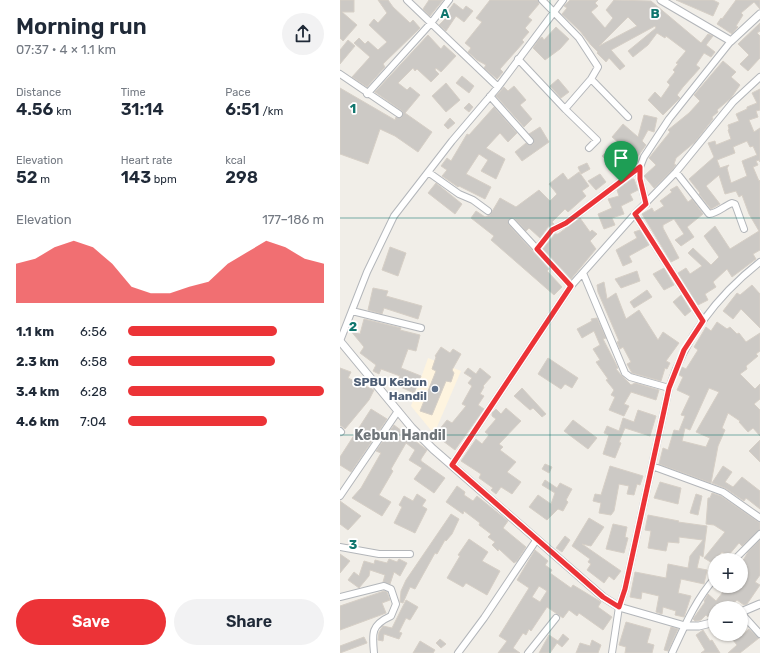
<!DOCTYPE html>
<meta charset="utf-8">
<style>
body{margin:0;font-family:Rubik,sans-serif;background:#f2f2f3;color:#1f2937;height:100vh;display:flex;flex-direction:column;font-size:15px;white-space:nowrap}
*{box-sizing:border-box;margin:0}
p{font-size:13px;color:#747a83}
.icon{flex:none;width:22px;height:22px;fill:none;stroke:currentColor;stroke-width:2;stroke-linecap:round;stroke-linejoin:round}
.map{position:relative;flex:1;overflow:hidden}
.details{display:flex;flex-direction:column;background:#fff;width:340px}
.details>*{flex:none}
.tools{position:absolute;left:368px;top:553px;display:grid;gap:8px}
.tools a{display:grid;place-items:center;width:40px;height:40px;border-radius:50%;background:#fff;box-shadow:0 1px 3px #0004;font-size:20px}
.pin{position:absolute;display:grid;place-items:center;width:34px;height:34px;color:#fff;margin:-41px -17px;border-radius:50% 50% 50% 0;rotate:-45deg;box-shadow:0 0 4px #0007}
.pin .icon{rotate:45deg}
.round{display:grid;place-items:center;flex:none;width:42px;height:42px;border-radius:21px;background:#f2f2f3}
.head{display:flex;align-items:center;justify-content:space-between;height:68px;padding:0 16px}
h1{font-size:22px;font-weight:600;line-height:30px}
.stats{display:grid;grid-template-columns:repeat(3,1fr);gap:6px;height:68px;padding:4px 16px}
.stats div{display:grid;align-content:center}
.stats b{font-size:17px;font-weight:600}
.stats small{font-size:11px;font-weight:400}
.stats p{font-size:11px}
.chart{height:112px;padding:8px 16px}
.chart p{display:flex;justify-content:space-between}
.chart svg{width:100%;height:72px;margin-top:4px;fill:#ec3337;opacity:.7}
.action{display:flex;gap:8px;margin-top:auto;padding:8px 16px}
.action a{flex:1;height:46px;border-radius:24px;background:#ec3337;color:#fff;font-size:16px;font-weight:600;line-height:46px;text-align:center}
.action a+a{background:#f2f2f3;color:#1f2937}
ul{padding:0 16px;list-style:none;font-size:13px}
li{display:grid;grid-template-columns:64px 48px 1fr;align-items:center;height:30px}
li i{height:10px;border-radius:5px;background:#ec3337}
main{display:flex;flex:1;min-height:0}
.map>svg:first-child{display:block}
.commercial{fill:#fef4df}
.building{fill:#ccc9c5;stroke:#d6cfc6;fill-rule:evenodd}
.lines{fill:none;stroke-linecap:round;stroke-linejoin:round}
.minor-casing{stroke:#b3b6ba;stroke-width:8}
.tertiary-casing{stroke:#b3b6ba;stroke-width:9}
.minor{stroke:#fff;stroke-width:6}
.tertiary{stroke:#fff;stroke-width:7}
.route-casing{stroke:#fff;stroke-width:8}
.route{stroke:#ec3337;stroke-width:5}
.grid{fill:none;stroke:#0f766e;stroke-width:1;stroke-opacity:0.55}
.service-dot{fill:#5c6f8a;stroke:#fff;stroke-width:1.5}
.labels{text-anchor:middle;stroke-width:3.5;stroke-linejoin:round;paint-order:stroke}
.service-label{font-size:12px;font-weight:bold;fill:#4e5e75;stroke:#fff;text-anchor:end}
.quarter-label{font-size:14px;font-weight:bold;fill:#70767a;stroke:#fff}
.grid-label{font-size:13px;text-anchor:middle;font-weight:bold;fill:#0f766e;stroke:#fff;stroke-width:3.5;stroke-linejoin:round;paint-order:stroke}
</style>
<main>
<section class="details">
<div class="head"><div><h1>Morning run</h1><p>07:37 · 4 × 1.1 km</p></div><a class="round"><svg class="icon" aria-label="share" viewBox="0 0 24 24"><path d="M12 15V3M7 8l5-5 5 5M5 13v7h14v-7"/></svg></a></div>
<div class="stats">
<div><p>Distance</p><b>4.56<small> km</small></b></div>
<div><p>Time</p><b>31:14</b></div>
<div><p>Pace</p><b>6:51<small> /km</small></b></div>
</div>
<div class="stats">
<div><p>Elevation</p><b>52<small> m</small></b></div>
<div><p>Heart rate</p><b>143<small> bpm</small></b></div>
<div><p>kcal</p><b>298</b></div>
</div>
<div class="chart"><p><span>Elevation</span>177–186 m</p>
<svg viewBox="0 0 160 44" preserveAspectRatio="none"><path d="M0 44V20L10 17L20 10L30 6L40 10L50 20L60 34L70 38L80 38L90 34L100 31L110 20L120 13L130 6L140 10L150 17L160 20V44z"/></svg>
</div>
<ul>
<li><b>1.1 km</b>6:56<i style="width:76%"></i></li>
<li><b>2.3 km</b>6:58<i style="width:75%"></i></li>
<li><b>3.4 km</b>6:28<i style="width:100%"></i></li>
<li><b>4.6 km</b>7:04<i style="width:71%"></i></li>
</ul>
<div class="action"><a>Save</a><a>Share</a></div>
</section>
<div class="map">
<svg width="420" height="653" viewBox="0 0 420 653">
<rect width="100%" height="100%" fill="#f1eee8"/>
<path class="commercial" d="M 88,358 L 121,371 L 94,434 L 71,406 Z"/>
<path class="building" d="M 0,0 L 14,0 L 14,12 L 2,12 L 17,25 L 3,41 L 0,38 Z
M 38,0 L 48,0 L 53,7 L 70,23 L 73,20 L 80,28 L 43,64 L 45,67 L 27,87 L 12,77 L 30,57 L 14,43 L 19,38 L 25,44 L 28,41 L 38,50 L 47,42 L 29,25 L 34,19 L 38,23 L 47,13 Z
M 89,0 L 103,0 L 90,16 L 83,9 Z
M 150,0 L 198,0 L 199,4 L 188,17 L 192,20 L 185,28 L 189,32 L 182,40 L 184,42 L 160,69 L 163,72 L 157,79 L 144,68 L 146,65 L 137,60 L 128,52 L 131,48 L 125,43 L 142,22 L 136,18 Z
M 230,0 L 258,0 L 255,3 L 258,6 L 251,12 L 265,28 L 273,18 L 266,10 L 274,0 L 311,1 L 361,43 L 368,34 L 373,36 L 366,45 L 375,52 L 371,57 L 364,53 L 356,65 L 360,68 L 343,87 L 337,95 L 340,98 L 323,115 L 308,100 L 315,92 L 321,98 L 330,85 L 327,82 L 335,72 L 333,70 L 338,64 L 336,63 L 346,51 L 326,36 L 325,38 L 317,33 L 308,45 L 293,57 L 288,51 L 316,28 L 315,26 L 271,50 L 285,66 L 280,70 L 269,58 L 266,62 L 257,53 L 258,52 L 251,45 L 240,31 L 222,14 L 227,8 L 224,6 ZM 288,17 L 297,26 L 259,46 Z
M 336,0 L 373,0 L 379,3 L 373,16 Z
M 396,0 L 420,0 L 420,9 L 414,2 L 401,13 L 403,15 L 396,26 L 398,27 L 392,34 L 377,24 L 381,18 L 382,19 Z
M 114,3 L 123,10 L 126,6 L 133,11 L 124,22 L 116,16 L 106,31 L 99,25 L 106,18 L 104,17 Z
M 420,23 L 420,31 L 417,33 L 420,36 L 420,58 L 408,71 L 400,64 L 409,55 L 398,44 Z
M 216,27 L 229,39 L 220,49 L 205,60 L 193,48 L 199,39 L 202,37 L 204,40 Z
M 88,35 L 101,49 L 104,45 L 116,56 L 101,72 L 96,68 L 95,70 L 99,74 L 91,82 L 77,69 L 75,71 L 73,68 L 58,83 L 67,90 L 70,87 L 80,95 L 65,113 L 92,132 L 78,152 L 55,136 L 40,129 L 28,164 L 0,154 L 0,88 L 55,120 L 56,117 L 61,118 L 63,114 L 62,111 L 35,92 Z
M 8,40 L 15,46 L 0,64 L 0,50 Z
M 383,61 L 396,72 L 391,77 L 400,85 L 391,98 L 377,110 L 378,112 L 372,117 L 373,119 L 355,142 L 336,158 L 334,164 L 336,165 L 333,169 L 314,188 L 304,176 L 316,165 L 309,158 L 330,132 L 328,130 L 349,113 L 360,101 L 354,95 Z
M 122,76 L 134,86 L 129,93 L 116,83 Z
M 218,79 L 229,92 L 221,98 L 210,86 Z
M 106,83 L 120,100 L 106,112 L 92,96 Z
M 174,86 L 186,100 L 180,105 L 192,119 L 184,127 L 156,96 L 164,87 L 168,91 Z
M 420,89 L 420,110 L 416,111 L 418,117 L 409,120 L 414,132 L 420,128 L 420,162 L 419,160 L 416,161 L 418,165 L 413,167 L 419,181 L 420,180 L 420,250 L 413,254 L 416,259 L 392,277 L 387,269 L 373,282 L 376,287 L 365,294 L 368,300 L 358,305 L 338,273 L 346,268 L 350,274 L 362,266 L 348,253 L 353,248 L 371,265 L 379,257 L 364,236 L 375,226 L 390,249 L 419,231 L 409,214 L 402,195 L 399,197 L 396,191 L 385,194 L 379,175 L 366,186 L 380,204 L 371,209 L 359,194 L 360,193 L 349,179 L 374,157 L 368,143 L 375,141 L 376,145 L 391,139 L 388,130 L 389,129 L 388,125 L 399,121 L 396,114 L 407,109 L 407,107 L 417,103 L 412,93 ZM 407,141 L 410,147 L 413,146 L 417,155 L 402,161 L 407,176 L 391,183 L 387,168 L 389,165 L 380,168 L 377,160 L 395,153 L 393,147 Z
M 129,103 L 133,107 L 129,112 L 124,108 Z
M 154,107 L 177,133 L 168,142 L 160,133 L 146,148 L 165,159 L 156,179 L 141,171 L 148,160 L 139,154 L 126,174 L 151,187 L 145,199 L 119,186 L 118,187 L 102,176 L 107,170 L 101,166 L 107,158 L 111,161 L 127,134 L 129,135 Z
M 304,115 L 317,118 L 314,132 L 308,130 L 302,141 L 306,145 L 296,159 L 294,157 L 292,160 L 286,153 L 288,151 L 272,137 L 283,124 L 298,137 Z
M 110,118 L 115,123 L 108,129 L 104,125 Z
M 200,127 L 209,142 L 182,161 L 175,152 L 186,143 L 189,145 L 193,144 L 194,140 L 189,134 Z
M 269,149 L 277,156 L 267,161 L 262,156 Z
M 278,157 L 283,163 L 276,170 L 270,164 Z
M 247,163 L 250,169 L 241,174 L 238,167 Z
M 239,172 L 249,186 L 242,191 L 246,196 L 228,212 L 225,209 L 212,222 L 214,224 L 208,227 L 200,238 L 189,228 L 186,231 L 174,218 L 171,218 L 168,221 L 169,225 L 209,269 L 207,271 L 222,287 L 214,295 L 151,240 L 154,236 L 131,218 L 136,211 L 145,217 L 150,215 L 160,198 L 176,207 L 199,190 L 210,201 L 217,194 L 209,184 L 223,173 L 228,180 Z
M 260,174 L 266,182 L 256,190 L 248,181 Z
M 292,179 L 294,179 L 298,190 L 290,194 L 293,200 L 281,206 L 284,214 L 272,218 L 275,225 L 264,229 L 258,214 L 272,208 L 268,199 L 279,196 L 277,190 Z
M 96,183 L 122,204 L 115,214 L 88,193 Z
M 337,186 L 348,202 L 352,199 L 363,214 L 347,227 L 354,237 L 341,246 L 335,240 L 344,234 L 334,219 L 323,225 L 323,228 L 339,258 L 331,262 L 302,214 L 312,208 L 314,212 L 324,206 L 320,201 L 332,192 L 330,190 Z
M 240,218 L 250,232 L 252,230 L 257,234 L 250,241 L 256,249 L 231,279 L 203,249 L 215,234 L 218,234 Z
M 300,230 L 309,245 L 289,256 L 292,262 L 283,266 L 276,250 L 297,238 L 294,232 Z
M 50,247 L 66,253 L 58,276 L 42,270 Z
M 324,268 L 334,285 L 324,290 L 313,274 Z
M 297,271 L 300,281 L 281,288 L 275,279 Z
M 264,282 L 267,299 L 276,293 L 286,319 L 299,310 L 318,340 L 323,332 L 339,343 L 326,361 L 330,363 L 327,369 L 325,368 L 321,381 L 292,373 L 287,364 L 291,362 L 283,347 L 280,349 L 277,342 L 279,341 L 258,292 L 257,285 Z
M 412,285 L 420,294 L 420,328 L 401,309 L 393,319 L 383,311 L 397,293 L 400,295 Z
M 33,288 L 48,291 L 46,296 L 82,306 L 78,319 L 44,308 L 42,314 L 28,310 Z
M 307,290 L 312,297 L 294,308 L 290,302 Z
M 341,295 L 351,311 L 345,316 L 333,302 Z
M 257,318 L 266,338 L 263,339 L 278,368 L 276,369 L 282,376 L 291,385 L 295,383 L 319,390 L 316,400 L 291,392 L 284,404 L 289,406 L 284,416 L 269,410 L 275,397 L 271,395 L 274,390 L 266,380 L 268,379 L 256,362 L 260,360 L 253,349 L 260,345 L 254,331 L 242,338 L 237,329 L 252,321 L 251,319 Z
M 24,319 L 61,328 L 60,330 L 80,335 L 76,351 L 68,349 L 61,368 L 81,376 L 74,393 L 56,385 L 60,376 L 41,369 L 39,374 L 33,371 L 36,365 L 20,353 L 24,347 L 10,330 L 20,334 Z
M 377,322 L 387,329 L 390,327 L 397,334 L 399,333 L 406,342 L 420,333 L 420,351 L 416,354 L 418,356 L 406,366 L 407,369 L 400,374 L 415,389 L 420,384 L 420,399 L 414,404 L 420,410 L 420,436 L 413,428 L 408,432 L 399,422 L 400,421 L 388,413 L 382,428 L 385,430 L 378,446 L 371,483 L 319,464 L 323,448 L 328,450 L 334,430 L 339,431 L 345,416 L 341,415 L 350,396 L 337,390 L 343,377 L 339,375 L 340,371 L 342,367 L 346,369 L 358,350 L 354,347 L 366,327 L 371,331 ZM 369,388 L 379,392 L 356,432 L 370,438 L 366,447 L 342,441 L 345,428 L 350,430 Z
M 101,347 L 110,353 L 113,349 L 121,354 L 112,370 L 114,373 L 111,382 L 106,381 L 92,415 L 80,411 L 96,371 L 92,369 L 96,357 L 95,356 Z
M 208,358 L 238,378 L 232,388 L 225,384 L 221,389 L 198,374 Z
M 0,368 L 11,372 L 8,378 L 34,390 L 29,400 L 5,429 L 0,425 Z
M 128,368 L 136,374 L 140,368 L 151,377 L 143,386 L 144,387 L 140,394 L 144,396 L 138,405 L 144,409 L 115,450 L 95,435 L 107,420 L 112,423 L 126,406 L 122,404 L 132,386 L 128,383 L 132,378 L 124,373 Z
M 182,388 L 206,414 L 202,417 L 193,408 L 190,410 L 174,396 Z
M 166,408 L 181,421 L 159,444 L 163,447 L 160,450 L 176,462 L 167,472 L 181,482 L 172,494 L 161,487 L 156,494 L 151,490 L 153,488 L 139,478 L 141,474 L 121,461 L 136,439 L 142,444 L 149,435 L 145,432 L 156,419 L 152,416 L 152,413 L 156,409 L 161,414 Z
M 31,409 L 47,419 L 11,472 L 0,465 L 0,457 Z
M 298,410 L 316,416 L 310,436 L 285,428 L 279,442 L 281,443 L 275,458 L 263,454 L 269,435 L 264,433 L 267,426 L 279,431 L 283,418 L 294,422 Z
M 233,420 L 257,438 L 248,449 L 224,431 Z
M 54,425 L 87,450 L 81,459 L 81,461 L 105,478 L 94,493 L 74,479 L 82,468 L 69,460 L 75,450 L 66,443 L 51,469 L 53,471 L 39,495 L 51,502 L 42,516 L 12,498 L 21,488 L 41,453 L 36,451 Z
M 420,440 L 420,462 L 409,451 Z
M 205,464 L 212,467 L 209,473 L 202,469 Z
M 270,466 L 303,476 L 300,485 L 297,484 L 294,495 L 287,494 L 289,486 L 279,484 L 274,511 L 271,515 L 259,513 L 261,503 L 253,501 L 255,494 L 261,495 Z
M 383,466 L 392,472 L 385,482 L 393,487 L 402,477 L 420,491 L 420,509 L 406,498 L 404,501 L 385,488 L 372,483 Z
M 205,480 L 217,488 L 220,483 L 232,489 L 226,500 L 228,502 L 223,511 L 218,509 L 207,520 L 189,507 L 198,495 L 211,504 L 215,493 L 202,485 Z
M 320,482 L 341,488 L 338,504 L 314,498 Z
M 117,486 L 125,492 L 124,495 L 133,501 L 137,496 L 168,521 L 163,528 L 186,547 L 177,561 L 174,563 L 159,549 L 158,551 L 152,545 L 155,542 L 148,537 L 151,534 L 139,525 L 140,523 L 124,511 L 123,514 L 106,502 Z
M 372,493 L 381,496 L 420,523 L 420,530 L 402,546 L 399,543 L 388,556 L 382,552 L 375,560 L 374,564 L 364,558 L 385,532 L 374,525 L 366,524 L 368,498 L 370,498 Z
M 77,494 L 86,500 L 82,506 L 87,509 L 75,533 L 54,523 L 62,507 L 59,505 L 64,496 L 73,501 Z
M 356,494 L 362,496 L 358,515 L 350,513 Z
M 0,501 L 21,516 L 8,530 L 0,524 Z
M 111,514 L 119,519 L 112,534 L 106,541 L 105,540 L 97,554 L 95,553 L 75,589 L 70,587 L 63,603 L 60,602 L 61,591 L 66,580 Z
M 308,515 L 339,521 L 338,522 L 367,526 L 363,557 L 360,555 L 357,568 L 367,570 L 364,584 L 341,579 L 338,593 L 351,596 L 344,617 L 335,615 L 336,611 L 323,607 L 322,614 L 316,612 L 319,596 L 302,592 L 301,599 L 290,597 L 295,572 L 326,578 L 328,564 L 348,568 L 350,556 L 363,540 L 339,537 L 339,543 L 328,542 L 326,551 L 308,548 L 311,531 L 305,530 Z
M 249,518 L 264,527 L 251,546 L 242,544 L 281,571 L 274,580 L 269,576 L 264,583 L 247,570 L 251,564 L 248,562 L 250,559 L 232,546 Z
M 273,524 L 287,527 L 285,537 L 288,538 L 284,553 L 266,549 Z
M 225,536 L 230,540 L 222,552 L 216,548 Z
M 129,539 L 148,552 L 142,561 L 160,571 L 147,595 L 126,583 L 123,587 L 107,578 L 120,556 L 118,555 Z
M 420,540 L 420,575 L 415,582 L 420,585 L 407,604 L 404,605 L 397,600 L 388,608 L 381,603 L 368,617 L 366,615 L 361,620 L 355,621 L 353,619 L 365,602 L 364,601 L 368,594 L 376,601 L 383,592 L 381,591 L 384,586 L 401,586 L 401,564 L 408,552 Z
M 195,550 L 208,561 L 205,565 L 212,570 L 210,573 L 231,588 L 233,585 L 261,602 L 258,607 L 272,617 L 263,630 L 239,613 L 237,616 L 229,610 L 223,618 L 207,607 L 191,631 L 189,629 L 186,635 L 183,633 L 173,648 L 180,653 L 158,653 L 167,641 L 159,636 L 189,588 L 177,580 ZM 199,586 L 207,591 L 200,602 L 192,597 Z
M 0,554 L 10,561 L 0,573 Z
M 49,559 L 57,562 L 59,559 L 67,563 L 60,576 L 54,572 L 50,584 L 43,582 L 45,575 L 30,570 L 29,576 L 19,588 L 8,580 L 14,572 L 19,576 L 24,561 L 34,564 L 35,560 L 47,563 Z
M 44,591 L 47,592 L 50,600 L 42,603 L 46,613 L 0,630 L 0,606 Z
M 66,600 L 78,607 L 70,620 L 66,618 L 59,632 L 62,633 L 59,639 L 44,634 L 43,641 L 38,640 L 39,632 L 43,626 L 52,628 Z
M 286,622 L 311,629 L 307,643 L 314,645 L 312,653 L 285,653 L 286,647 L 279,645 Z
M 331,627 L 338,629 L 328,651 L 324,650 Z
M 409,629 L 419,638 L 400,653 L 388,653 L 397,645 L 388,634 L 398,634 L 400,637 Z
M 363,630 L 370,641 L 372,640 L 380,653 L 361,653 L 365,650 L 356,635 Z
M 223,634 L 229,639 L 222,647 L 217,643 L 210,653 L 199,653 L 209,635 L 218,641 Z
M 24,637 L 27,643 L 0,653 L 0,646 Z
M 100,639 L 106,644 L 101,648 L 96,643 Z
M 252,640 L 261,645 L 258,653 L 236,653 L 240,643 L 250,646 Z
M 80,641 L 95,650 L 93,653 L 73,653 Z"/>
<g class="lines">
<g class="minor-casing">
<path id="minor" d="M 67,0 L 158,87
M 178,59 L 225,109 L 251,79 L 258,67 L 239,38 L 202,0
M 0,74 L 59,114
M 251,79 L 288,117
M 27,94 L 91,23 L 109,0
M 150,96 L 190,141
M 225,109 L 257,140 L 249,148
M 88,172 L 119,194 L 133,200 L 148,211
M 336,172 L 369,214 C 378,213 384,206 392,203 L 395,204 L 404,229
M 306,204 L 300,179 L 300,167 L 304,157 L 329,119 L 391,41
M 295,214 L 363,321
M 172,222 L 231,286
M 197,249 L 212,230 L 226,223 L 300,167
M 243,273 L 285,373 L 290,377 L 329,388
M 12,311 L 81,328
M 0,341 L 27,272 L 54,216 L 112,141 L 158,87 L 223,0
M 0,431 L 1,432
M 112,465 L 231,286 L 295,214 L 336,172 L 393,102 L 420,77
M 312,466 L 383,492 L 420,518
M 0,496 L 58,411
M 0,547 L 39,554 L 70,554
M 394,560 L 420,534
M 0,597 L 44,586 L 51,589 L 56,604 L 51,616 C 31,625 32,633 34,653
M 401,613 L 420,634
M 118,653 L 144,618 L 197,539
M 188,653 L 216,618
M 272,653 L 279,607 L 285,589 L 329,388 C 346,336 378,295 420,262
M 332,653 C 344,627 356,599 375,578"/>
</g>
<g class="tertiary-casing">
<path id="tertiary" d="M 321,0 L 391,41 L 420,14
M 0,341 L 72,428 L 93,449 L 263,597 L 279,607 L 345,626 L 359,626 L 375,622
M 401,612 L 420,604"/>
</g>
<use href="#minor" class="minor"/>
<use href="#tertiary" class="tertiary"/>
</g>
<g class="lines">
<g class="route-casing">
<path id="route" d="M 300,167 L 300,179 L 306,204 L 295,214 L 363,321 L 344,350 L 329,388 L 285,589 L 279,607 L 263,597 L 112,465 L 231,286 L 197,249 L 212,230 L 226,223 Z"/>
</g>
<use href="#route" class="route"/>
</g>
<path class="grid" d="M 210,0 L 210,653M 0,218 L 420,218M 0,435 L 420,435"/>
<circle class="service-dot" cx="95" cy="389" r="4"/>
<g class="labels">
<g class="service-label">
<text x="87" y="386">SPBU Kebun<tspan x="87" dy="14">Handil</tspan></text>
</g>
<g class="quarter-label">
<text x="60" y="440">Kebun Handil</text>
</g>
</g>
<g class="grid-label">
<text x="105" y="18">A</text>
<text x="315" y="18">B</text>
<text x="13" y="113">1</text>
<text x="13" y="331">2</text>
<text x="13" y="549">3</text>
</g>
</svg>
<div class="tools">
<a>+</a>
<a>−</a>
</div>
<div class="pin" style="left:281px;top:182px;background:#1e9e55"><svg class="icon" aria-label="arrive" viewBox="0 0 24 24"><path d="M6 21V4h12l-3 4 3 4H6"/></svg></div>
</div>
</main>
